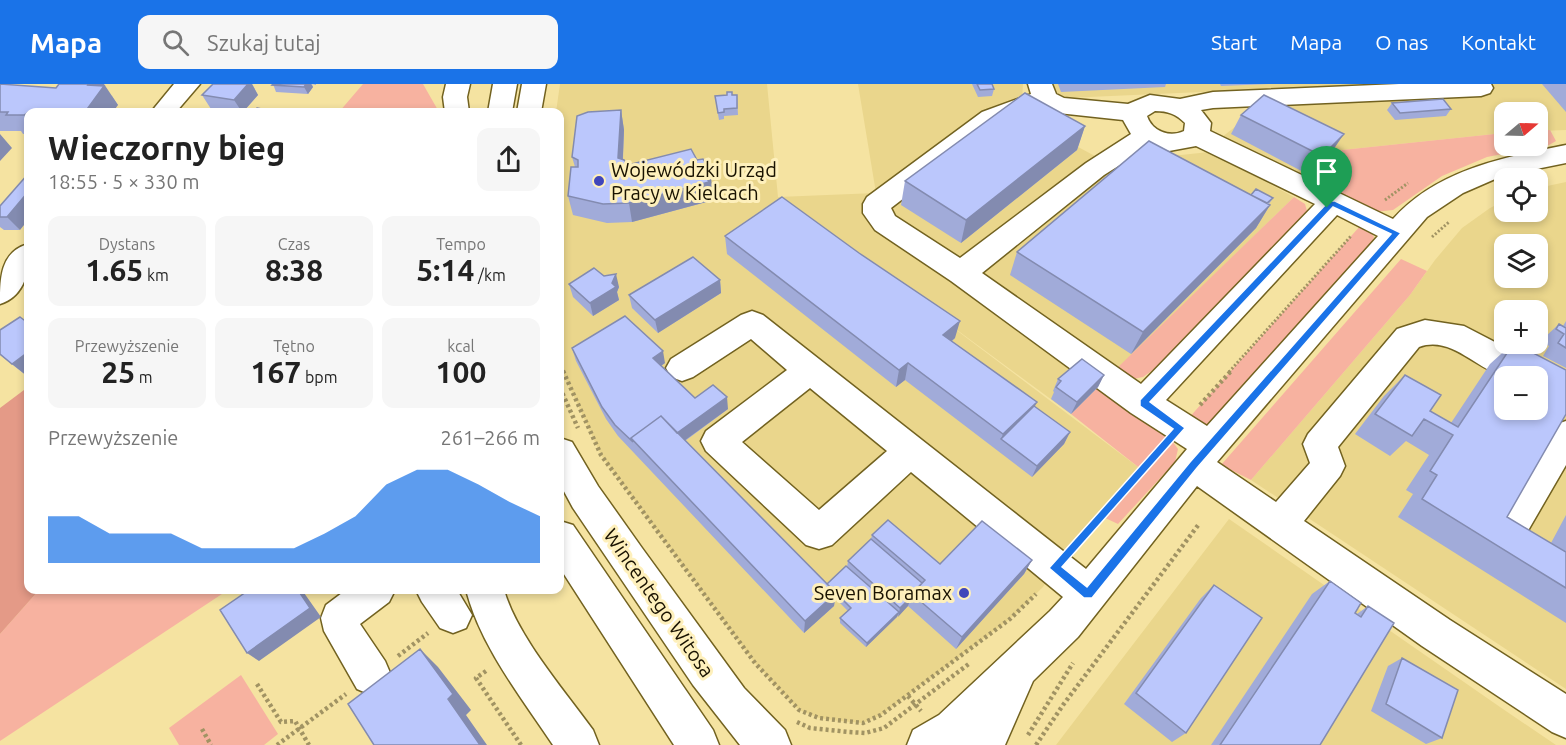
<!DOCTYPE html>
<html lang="pl">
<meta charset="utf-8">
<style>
body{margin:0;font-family:Ubuntu,sans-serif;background:#f6f6f6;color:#222;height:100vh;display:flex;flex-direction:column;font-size:22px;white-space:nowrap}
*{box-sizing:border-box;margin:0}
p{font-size:20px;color:#767676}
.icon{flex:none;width:33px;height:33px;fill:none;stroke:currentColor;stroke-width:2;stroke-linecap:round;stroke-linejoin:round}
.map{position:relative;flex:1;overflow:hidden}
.details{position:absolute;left:24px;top:24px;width:540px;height:486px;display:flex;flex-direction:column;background:#fff;border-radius:12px;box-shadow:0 3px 9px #0003}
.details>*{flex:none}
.needle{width:39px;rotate:71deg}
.fabs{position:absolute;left:1494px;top:18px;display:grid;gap:12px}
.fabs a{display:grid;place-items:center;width:54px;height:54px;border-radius:12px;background:#fff;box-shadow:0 3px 9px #0003;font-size:30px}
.pin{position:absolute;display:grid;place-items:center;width:51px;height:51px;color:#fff;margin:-62px -26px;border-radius:50% 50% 50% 0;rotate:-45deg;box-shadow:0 0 6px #0007}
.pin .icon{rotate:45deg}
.round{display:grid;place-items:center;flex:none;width:63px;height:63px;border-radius:12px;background:#f6f6f6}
.headline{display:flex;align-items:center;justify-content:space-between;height:102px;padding:0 24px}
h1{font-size:33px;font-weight:700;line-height:45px}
.metrics{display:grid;grid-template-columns:repeat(3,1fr);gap:9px;height:102px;padding:6px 24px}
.metrics div{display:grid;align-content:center;border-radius:12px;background:#f6f6f6;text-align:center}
.metrics b{font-size:30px;font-weight:700}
.metrics small{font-size:16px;font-weight:400}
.metrics p{font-size:16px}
.chart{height:168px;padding:12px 24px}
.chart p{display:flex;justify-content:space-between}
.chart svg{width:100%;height:108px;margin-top:6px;fill:#1a73e8;opacity:.7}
header{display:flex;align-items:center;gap:36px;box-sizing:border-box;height:84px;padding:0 30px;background:#1a73e8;color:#fff}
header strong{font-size:28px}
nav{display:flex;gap:33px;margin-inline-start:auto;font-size:21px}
.search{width:420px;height:54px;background:#f6f6f6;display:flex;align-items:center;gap:15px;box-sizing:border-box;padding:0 21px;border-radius:12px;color:#767676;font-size:22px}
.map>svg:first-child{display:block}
.built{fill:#ead68c;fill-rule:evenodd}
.green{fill:#f7b2a0}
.forest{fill:#e49a87}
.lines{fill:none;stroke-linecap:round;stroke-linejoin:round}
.minor-casing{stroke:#726220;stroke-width:3}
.major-casing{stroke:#726220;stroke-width:3}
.path-far1{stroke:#a19363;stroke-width:3;stroke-dasharray:2 2;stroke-linecap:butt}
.path{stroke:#a19363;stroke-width:4.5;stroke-dasharray:3 3;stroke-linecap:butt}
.minor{fill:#fff;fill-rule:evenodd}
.major{fill:#fff;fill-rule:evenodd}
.wall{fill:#a1abd9}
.shaded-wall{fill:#838bb0}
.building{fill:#bbc7fc;stroke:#838bb0;stroke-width:1.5;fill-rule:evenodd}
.route{fill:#1a73e8;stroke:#fff;stroke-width:1.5;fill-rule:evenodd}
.poi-dot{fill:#4046ba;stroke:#fef0bc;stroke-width:2}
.labels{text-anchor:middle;stroke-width:6;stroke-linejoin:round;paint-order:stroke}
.poi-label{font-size:20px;fill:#191200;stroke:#fef0bc;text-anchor:start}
.street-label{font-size:20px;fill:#191200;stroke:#fef0bc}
</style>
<header>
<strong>Mapa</strong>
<div class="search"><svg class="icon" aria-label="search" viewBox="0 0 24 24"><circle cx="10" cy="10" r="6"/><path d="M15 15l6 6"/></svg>Szukaj tutaj</div>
<nav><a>Start</a><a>Mapa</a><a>O nas</a><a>Kontakt</a></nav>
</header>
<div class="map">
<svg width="1566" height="661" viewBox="0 0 1566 661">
<rect width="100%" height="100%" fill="#f5e3a1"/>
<path class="built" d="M 560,0 L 767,0 L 778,113 L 876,109 L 858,0 L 1023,0 L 1022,15 L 1004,23 L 1119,85 L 1144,67 L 1181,71 L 1209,68 L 1294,113 L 1071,330 L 915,215 L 1142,386 L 1055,484 L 1043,503 L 1010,535 L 881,631 L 863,639 L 840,637 L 819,634 L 799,626 L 755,579 L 601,371 L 564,291 L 560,279 L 560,28 L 556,28 Z
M 1051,0 L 1566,0 L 1566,46 L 1538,47 L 1538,28 L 1504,28 L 1504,49 L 1342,66 L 1309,99 L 1222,53 L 1258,25 L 1247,6 L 1066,14 L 1055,11 Z
M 1566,98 L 1566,605 L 1251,396 L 1410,211 L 1435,176 L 1462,144 L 1490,124 L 1504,117 L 1504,128 L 1538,128 L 1538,104 ZM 1504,160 L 1538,160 L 1538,194 L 1504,194 ZM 1504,226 L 1538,226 L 1538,260 L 1504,260 ZM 1504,292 L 1538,292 L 1538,326 L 1504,326 Z
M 1229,435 L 1500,623 L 1556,661 L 1056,661 Z"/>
<path class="green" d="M 363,0 L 423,0 L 439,28 L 339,28 Z
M 1550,46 L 1556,57 L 1549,61 L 1487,73 L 1442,92 L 1393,126 L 1374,128 L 1309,99 L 1342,66 L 1504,49 L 1504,62 L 1538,62 L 1538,47 Z
M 1294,113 L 1305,120 L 1307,127 L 1305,135 L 1160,281 L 1143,293 L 1128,296 L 1114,287 Z
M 1361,141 L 1368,145 L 1374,153 L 1371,161 L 1212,340 L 1201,345 L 1187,336 Z
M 1401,175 L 1427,187 L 1410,211 L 1251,396 L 1221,381 Z
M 1098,303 L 1170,354 L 1178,365 L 1175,378 L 1118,440 L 1101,432 L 1142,386 L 1071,330 Z
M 39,506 L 228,506 L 0,657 L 0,550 Z
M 241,591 L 278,650 L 264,661 L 179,661 L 169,644 Z"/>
<path class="forest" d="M 28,303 L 28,506 L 39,506 L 0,550 L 0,324 Z"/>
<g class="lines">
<g class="minor-casing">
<path id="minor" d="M 174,0 L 200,0 L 176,28 L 151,28 Z
M 446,0 L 470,0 L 467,13 L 469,28 L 445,28 L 443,13 Z
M 1028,0 L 1052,0 L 1056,10 L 1064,14 L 1128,20 L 1150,11 L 1180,15 L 1213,8 L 1399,0 L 1491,0 L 1493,4 L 1490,9 L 1481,12 L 1213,24 L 1201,26 L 1211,39 L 1210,47 L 1393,135 C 1438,85 1503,74 1566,61 L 1566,79 L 1502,92 L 1463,109 L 1427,133 L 1217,378 L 1276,418 L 1310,379 L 1303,360 L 1308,350 L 1397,245 L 1425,236 L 1464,242 L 1543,283 L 1548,292 L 1543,301 L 1538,303 L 1538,292 C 1527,292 1514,295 1505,292 C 1476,286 1452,251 1419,263 L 1338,363 L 1345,382 L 1340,392 L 1304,437 L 1450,536 L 1566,610 L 1566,654 L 1552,648 L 1422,562 L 1197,402 L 1078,553 L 1033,597 L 1005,661 L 907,661 L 913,646 L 939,631 L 1050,527 L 1063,513 L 911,388 L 832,461 L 819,465 L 806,461 L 706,367 L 701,357 L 706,347 L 787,286 L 751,255 L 693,293 L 682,297 L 671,293 L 666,284 L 671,275 L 741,231 L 752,227 L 763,231 L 1086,485 L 1187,365 L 1131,329 L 951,197 L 875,146 L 863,129 L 863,120 L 867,113 L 982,28 L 1031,10 ZM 1043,23 L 1058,29 L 1123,36 L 1131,50 L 1086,79 L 960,174 L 895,132 L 891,124 L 1000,40 ZM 1155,27 C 1168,27 1176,30 1185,39 L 1184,47 C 1169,54 1152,47 1147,32 ZM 1150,62 L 1169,67 L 1196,62 L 1315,120 L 1141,300 L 982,189 L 1104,91 ZM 1337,131 L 1378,152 L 1207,342 L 1166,316 ZM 810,304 L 887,367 L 819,426 L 742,358 Z
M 28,160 C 31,183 26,212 0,220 C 0,195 0,168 28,160 Z
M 1566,337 L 1566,381 L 1522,457 L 1509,462 L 1496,457 L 1491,446 L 1496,435 L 1554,341 Z
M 346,506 L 395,506 L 389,518 L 360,540 L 385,577 L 391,591 L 385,605 L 371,611 L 357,605 L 324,547 L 321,534 L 326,521 Z
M 416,506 L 457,506 L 472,531 L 466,544 L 453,549 L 440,544 L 422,518 Z
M 466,506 L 504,506 C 517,552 564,606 593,646 L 599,661 L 553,661 C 521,613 481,563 466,506 Z"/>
</g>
<g class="major-casing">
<path id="major" d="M 493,0 L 517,0 L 512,28 L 488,28 Z
M 522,0 L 546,0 L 541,28 L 517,28 Z
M 560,354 L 572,358 L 598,402 L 642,464 L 744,604 L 785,646 L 791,661 L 740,661 L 693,601 L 573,424 L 560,400 Z
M 560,437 L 573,441 L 713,646 L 719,661 L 674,661 L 560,484 Z"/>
</g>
<path class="path-far1" d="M 1385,116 L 1408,99
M 1432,153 L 1449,138
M 560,279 L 564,288
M 1229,288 L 1351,152"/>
<path class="path" d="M 563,287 L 601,371 L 755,579 L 799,626 L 819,634 L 863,639 L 881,631 L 1010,535 L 1036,510
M 560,304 L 578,344
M 1200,321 L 1231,287
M 1076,460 L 1161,365
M 398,572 L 428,549
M 486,587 L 476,594 L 521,661
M 257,600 L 281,638 L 295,637 L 309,661
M 908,612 L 921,627
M 797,638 L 810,644 L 849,648 L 865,649 L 884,644 L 970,579
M 202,645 L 211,661
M 1028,651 L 1073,579
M 277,661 L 346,610
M 1036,661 L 1063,621 L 1199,440"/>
<use href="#minor" class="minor"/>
<use href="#major" class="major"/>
</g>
<path class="wall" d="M 0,0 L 15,1 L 113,12 L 112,12 L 118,21 L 28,28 L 28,50 L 23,50 L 21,47 L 0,47 Z
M 213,0 L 252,0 L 258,11 L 243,28 L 211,25 L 202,11 Z
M 273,0 L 316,0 L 316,1 L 312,0 L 313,3 L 308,10 L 276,8 Z
M 972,0 L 992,0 L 994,5 L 992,12 L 978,13 Z
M 1058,0 L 1166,0 L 1165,3 L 1061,8 Z
M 1220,0 L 1269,0 L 1221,2 Z
M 1542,0 L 1566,0 L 1566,28 Z
M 737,11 L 738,31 L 724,32 L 724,35 L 719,36 L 715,12 Z
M 1392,19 L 1451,25 L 1446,32 L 1395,36 L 1387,26 Z
M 621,26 L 624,46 L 623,75 L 628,81 L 712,108 L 710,109 L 710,117 L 632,138 L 607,139 L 573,131 L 568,112 L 575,83 L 572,73 Z
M 1241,31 L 1331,69 L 1309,91 L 1231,50 Z
M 1085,42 L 1077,66 L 961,159 L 901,121 L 905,97 Z
M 1251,111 L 1273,114 L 1269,120 L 1270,121 L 1256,144 L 1131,270 L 1010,191 L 1017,168 Z
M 0,122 L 20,146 L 4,146 L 0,143 Z
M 725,152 L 955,254 L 952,257 L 1034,323 L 1070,348 L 1064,360 L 1032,393 L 905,296 L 896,303 L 727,170 Z
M 604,192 L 619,203 L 617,208 L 619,216 L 593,232 L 573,213 L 569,200 Z
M 720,196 L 721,209 L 658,249 L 632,224 L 629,211 Z
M 1566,237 L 1566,284 L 1543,272 L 1549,262 L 1541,258 L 1545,253 L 1559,240 L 1563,242 Z
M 0,246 L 27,292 L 0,271 Z
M 1512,260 L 1516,260 L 1507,433 L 1551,459 L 1566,431 L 1566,539 L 1398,433 L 1413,410 L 1406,406 L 1429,371 L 1406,357 L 1390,372 L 1355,350 L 1384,312 L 1405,291 L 1430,327 L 1451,339 L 1490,280 Z
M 572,264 L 665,279 L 661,282 L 695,314 L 728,325 L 685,357 L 827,501 L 847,483 L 848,477 L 871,455 L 872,451 L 940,480 L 1032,476 L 1024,490 L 956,565 L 908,522 L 866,563 L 840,539 L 840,534 L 848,527 L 835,514 L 834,522 L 804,549 L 618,352 L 606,335 L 576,277 Z
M 1104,291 L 1098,303 L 1071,330 L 1051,315 L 1054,308 L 1053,307 L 1058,295 Z
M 1330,497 L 1357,530 L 1368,522 L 1320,661 L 1211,661 L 1312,510 Z
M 1214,501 L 1186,649 L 1172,658 L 1124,620 L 1201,514 Z
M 1402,574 L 1442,654 L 1426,660 L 1371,627 L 1388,582 Z"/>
<path class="shaded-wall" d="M 89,0 L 104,0 L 118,21 L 113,28 L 85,28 L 88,1 Z
M 248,0 L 252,0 L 258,11 L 243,28 L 242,28 L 234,16 Z
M 306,0 L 311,0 L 313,3 L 308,10 L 304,3 Z
M 621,26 L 624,46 L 622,93 L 618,74 Z
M 27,29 L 28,31 L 28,36 L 24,31 Z
M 1085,42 L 1077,66 L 961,159 L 966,136 Z
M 0,50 L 12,64 L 0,77 Z
M 1344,50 L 1331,69 L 1309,91 L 1322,72 Z
M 711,89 L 712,108 L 710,109 L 710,117 L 632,138 L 629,119 Z
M 28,108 L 28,136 L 20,146 L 7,133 Z
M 1270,121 L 1256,144 L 1131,270 L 1143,248 Z
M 616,190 L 619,203 L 617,208 L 619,216 L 593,232 L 590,219 L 612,199 Z
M 720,196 L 721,209 L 658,249 L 655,236 Z
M 960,237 L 955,254 L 938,268 L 943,251 Z
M 663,267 L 665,279 L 655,286 L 653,274 Z
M 28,268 L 28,291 L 27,292 L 12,280 Z
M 908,279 L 905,296 L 896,303 L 899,286 Z
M 1104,291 L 1098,303 L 1071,330 L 1077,318 Z
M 727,313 L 728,325 L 677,362 L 675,350 Z
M 1037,318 L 1029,334 L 1001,355 L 1003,350 Z
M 1070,348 L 1064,360 L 1032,393 L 1037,382 Z
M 1032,476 L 1024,490 L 956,565 L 962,553 Z
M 298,506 L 302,506 L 321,533 L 259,577 L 247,569 Z
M 836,509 L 834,522 L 804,549 L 805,537 Z
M 911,513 L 908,522 L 898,533 L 900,524 Z
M 899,528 L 897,533 L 866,563 L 867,559 Z
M 420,565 L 438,583 L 471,626 L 466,631 L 487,661 L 480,661 L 448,615 Z"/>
<path class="building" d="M 0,0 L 56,4 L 59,0 L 89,0 L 88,1 L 104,2 L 85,28 L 28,28 L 27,29 L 24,31 L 6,31 L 8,28 L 0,28 Z
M 213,0 L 248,0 L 234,16 L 202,11 Z
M 273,0 L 306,0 L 304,3 L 272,1 Z
M 977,0 L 992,0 L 994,5 L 980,6 Z
M 727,8 L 732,8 L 732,11 L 737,11 L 737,24 L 724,25 L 724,28 L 718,29 L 715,12 L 727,11 Z
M 1025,9 L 1085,42 L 966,136 L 905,97 Z
M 1264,11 L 1344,50 L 1322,72 L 1241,31 Z
M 1443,15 L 1451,25 L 1400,29 L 1392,19 Z
M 257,24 L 276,28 L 252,28 Z
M 621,26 L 618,74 L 624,76 L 628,81 L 691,65 L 697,76 L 703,75 L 711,89 L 705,91 L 709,98 L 629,119 L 603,120 L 568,112 L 571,83 L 578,83 L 578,76 L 572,73 L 577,32 L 588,28 Z
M 1149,57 L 1270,121 L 1143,248 L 1017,168 Z
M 28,90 L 28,108 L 7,133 L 0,133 L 0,122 Z
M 1256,105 L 1273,114 L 1267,119 L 1251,111 Z
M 782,113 L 859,169 L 960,237 L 943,251 L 1037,318 L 1003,350 L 908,279 L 899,286 L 725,152 Z
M 693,173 L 720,196 L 655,236 L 629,211 Z
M 594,184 L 604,192 L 616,190 L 612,199 L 616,203 L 590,219 L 569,200 Z
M 625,232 L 663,267 L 653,274 L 695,314 L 713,301 L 727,313 L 677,349 L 661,332 L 631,354 L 633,358 L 615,341 L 602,323 L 572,264 Z
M 20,233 L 28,239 L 28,268 L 12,280 L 0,270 L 0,246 Z
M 1559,240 L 1566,244 L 1566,264 L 1558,259 L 1564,250 L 1556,245 Z
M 1513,260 L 1516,260 L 1566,286 L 1566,330 L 1507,433 L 1566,468 L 1566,504 L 1422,415 L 1437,391 L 1430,387 L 1453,351 L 1424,335 L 1412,352 L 1375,330 L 1405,291 L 1441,311 L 1430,327 L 1458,343 ZM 1504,292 L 1538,292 L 1538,326 L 1504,326 Z
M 1082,275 L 1104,291 L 1077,318 L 1056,303 L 1061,297 L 1058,295 Z
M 1034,322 L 1070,348 L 1037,382 L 1001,355 Z
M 661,332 L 836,509 L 805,537 L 631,354 Z
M 888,436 L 940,480 L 982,437 L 1032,476 L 962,553 L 912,510 L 925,496 L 872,451 Z
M 871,455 L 922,499 L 912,510 L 911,513 L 900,524 L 848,477 Z
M 846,482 L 899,528 L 867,559 L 840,534 L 851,524 L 827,500 Z
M 1330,497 L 1361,519 L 1355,529 L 1361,533 L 1368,522 L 1394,539 L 1320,661 L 1220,661 Z
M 1214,501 L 1262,534 L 1186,649 L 1136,609 Z
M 249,506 L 298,506 L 310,524 L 247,569 L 220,526 Z
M 420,565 L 453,610 L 448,615 L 480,661 L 374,661 L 348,620 Z
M 1402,574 L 1458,606 L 1442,654 L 1386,620 Z"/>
<path class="route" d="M 1329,117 L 1335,117 L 1401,149 L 1197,384 L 1092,514 L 1084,514 L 1049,484 L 1173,345 L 1140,322 L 1140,316 ZM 1333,123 L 1391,150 L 1190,378 L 1087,503 L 1062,483 L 1185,344 L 1150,318 Z"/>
<g class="poi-dot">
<circle cx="599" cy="97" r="6"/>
<circle cx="964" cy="509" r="6"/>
</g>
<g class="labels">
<g class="poi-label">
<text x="611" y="93">Wojewódzki Urząd<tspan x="611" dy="23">Pracy w Kielcach</tspan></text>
<text x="952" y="516" text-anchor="end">Seven Boramax</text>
</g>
<g class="street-label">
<text transform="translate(659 519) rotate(55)" y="7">Wincentego Witosa</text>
</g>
</g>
</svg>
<div class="fabs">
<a><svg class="needle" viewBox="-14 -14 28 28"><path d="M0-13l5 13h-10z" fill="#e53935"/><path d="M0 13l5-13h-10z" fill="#767676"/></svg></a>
<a><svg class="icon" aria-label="locate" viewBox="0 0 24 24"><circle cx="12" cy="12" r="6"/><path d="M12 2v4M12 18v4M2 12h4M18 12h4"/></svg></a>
<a><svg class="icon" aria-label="layers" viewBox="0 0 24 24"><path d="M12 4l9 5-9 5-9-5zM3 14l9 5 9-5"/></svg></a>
<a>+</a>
<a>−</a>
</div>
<div class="pin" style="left:1327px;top:124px;background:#1e9e55"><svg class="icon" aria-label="arrive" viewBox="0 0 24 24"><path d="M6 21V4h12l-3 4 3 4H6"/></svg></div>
<section class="details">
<div class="headline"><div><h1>Wieczorny bieg</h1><p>18:55 · 5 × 330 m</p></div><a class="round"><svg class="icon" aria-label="share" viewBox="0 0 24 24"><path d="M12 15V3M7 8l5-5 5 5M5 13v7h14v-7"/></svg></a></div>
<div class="metrics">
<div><p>Dystans</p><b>1.65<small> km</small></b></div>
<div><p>Czas</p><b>8:38</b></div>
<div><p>Tempo</p><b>5:14<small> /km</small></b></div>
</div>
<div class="metrics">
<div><p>Przewyższenie</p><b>25<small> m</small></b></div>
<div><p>Tętno</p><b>167<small> bpm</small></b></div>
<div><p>kcal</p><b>100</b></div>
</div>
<div class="chart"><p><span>Przewyższenie</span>261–266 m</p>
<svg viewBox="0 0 160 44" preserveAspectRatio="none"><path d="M0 44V25L10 25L20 32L30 32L40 32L50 38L60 38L70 38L80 38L90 32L100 25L110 12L120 6L130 6L140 12L150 19L160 25V44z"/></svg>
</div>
</section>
</div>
